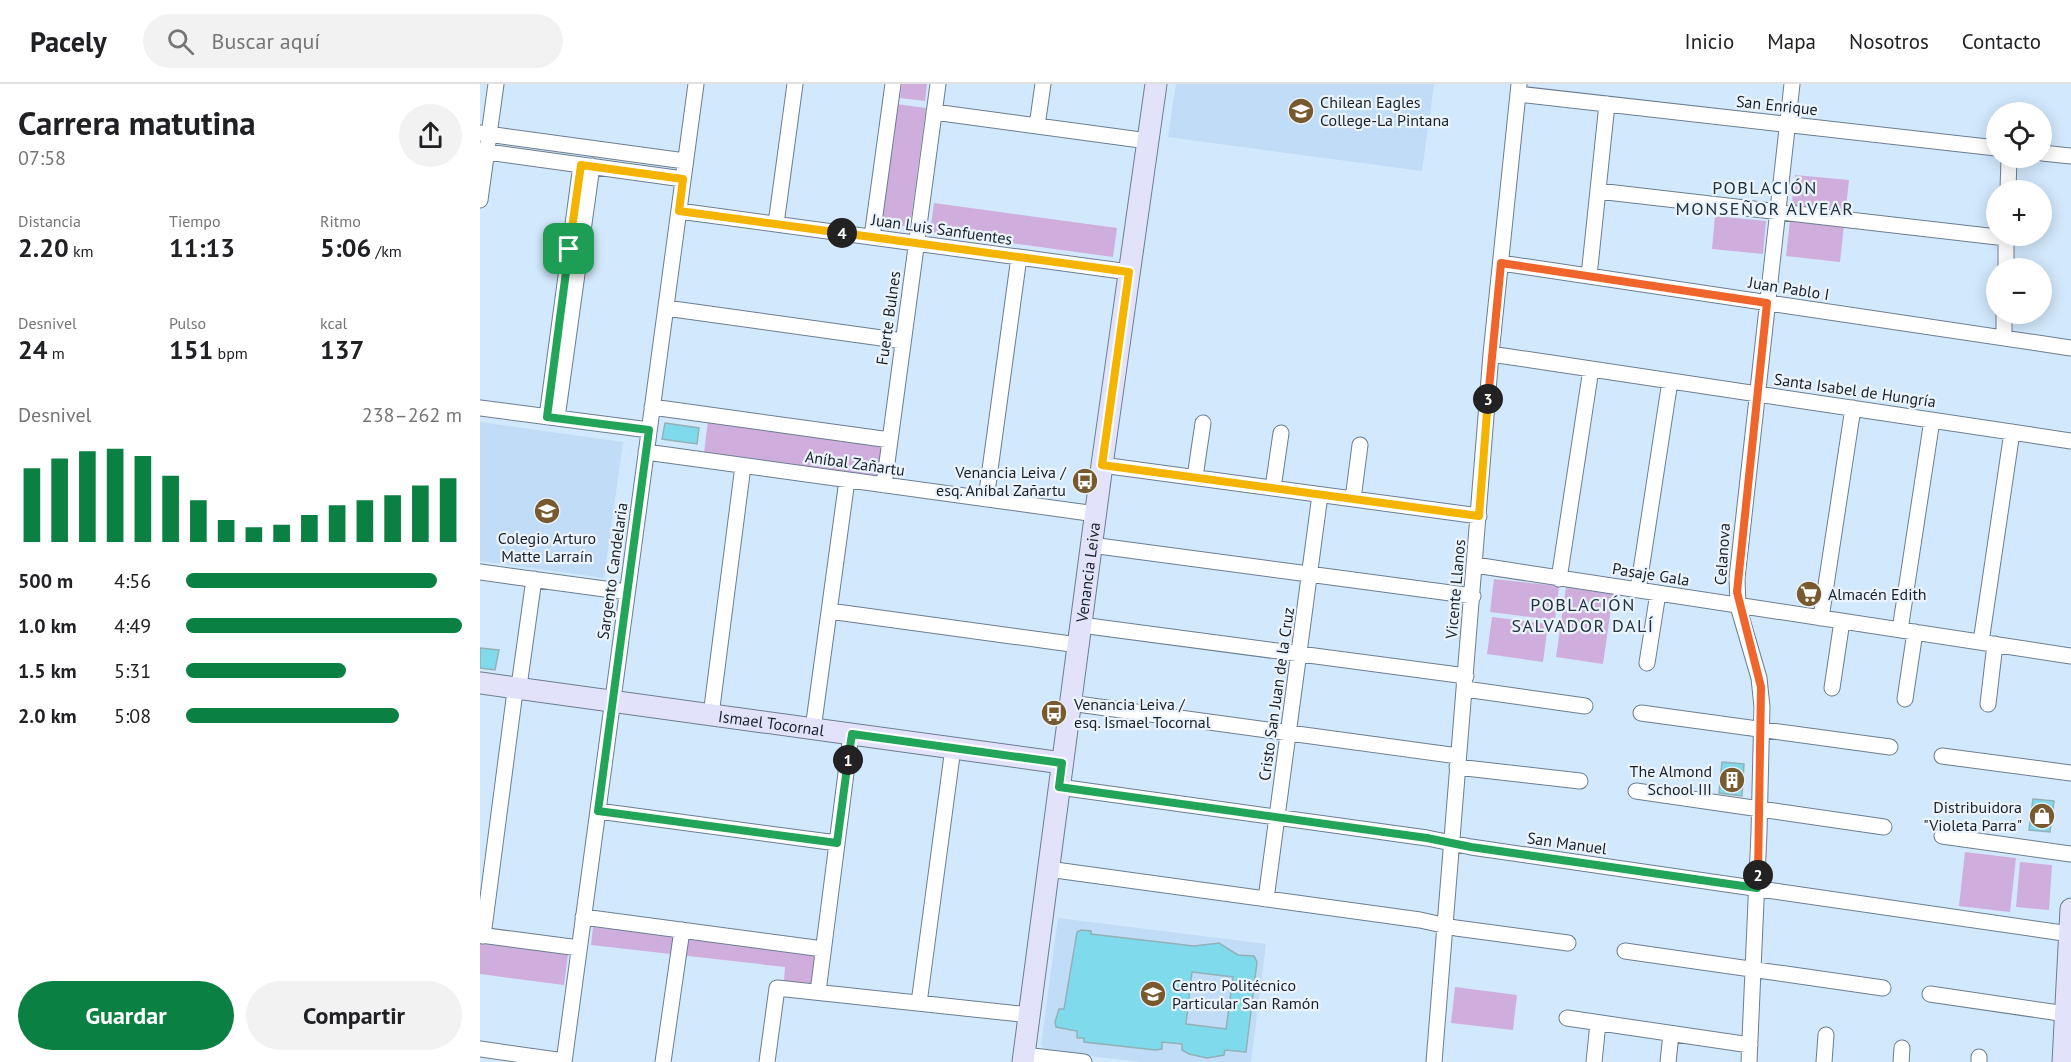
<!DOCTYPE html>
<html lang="es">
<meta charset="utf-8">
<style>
body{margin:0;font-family:"PT Sans",sans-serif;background:#f2f2f2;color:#202124;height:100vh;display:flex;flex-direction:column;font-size:22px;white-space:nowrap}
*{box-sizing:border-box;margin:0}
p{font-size:20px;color:#757577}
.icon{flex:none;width:33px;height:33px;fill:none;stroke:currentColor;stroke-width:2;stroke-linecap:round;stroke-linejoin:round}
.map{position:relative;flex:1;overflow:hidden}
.drawer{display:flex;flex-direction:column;background:#fff;width:480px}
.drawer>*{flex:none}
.tools{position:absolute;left:1506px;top:18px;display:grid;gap:12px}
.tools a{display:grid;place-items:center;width:66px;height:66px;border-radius:50%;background:#fff;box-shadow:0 3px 15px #0003;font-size:30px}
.pin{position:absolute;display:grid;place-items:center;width:51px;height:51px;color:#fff;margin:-26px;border-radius:12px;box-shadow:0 3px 9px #0006}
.km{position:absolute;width:30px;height:30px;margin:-15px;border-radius:50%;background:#222;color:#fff;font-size:16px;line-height:30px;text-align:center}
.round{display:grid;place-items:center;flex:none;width:63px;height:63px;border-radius:32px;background:#f2f2f2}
.overview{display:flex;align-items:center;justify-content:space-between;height:102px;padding:0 18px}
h1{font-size:33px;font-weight:800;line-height:45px}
.metrics{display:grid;grid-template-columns:repeat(3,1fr);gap:9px;height:102px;padding:6px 18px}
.metrics div{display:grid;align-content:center}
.metrics b{font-size:26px;font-weight:800}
.metrics small{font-size:16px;font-weight:400}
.metrics p{font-size:16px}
.chart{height:168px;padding:12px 18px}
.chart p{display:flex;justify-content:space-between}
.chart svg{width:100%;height:108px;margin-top:6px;stroke:#0b8043;stroke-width:6}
.primary-button{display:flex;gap:12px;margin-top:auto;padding:12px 18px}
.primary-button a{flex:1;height:69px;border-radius:36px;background:#0b8043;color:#fff;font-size:24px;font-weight:800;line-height:69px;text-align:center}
.primary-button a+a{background:#f2f2f2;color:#202124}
ul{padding:0 18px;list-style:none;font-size:20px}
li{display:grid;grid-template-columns:96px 72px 1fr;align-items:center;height:45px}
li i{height:15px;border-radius:8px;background:#0b8043}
header{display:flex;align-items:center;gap:36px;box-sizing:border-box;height:84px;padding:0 30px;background:#fff;border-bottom:2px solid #e0e0e0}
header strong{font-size:28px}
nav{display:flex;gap:33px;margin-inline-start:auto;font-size:21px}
.search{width:420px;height:54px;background:#f2f2f2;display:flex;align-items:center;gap:15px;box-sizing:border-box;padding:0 21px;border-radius:33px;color:#757577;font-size:22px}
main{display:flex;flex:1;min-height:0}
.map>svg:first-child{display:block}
.built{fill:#c1dcf6}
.green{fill:#cfaedd}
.building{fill:#7fdaec;stroke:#92b1b8;stroke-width:1.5;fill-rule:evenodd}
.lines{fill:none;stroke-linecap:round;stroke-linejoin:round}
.street-casing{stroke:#6b7e90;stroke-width:17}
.secondary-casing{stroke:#6b7e90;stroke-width:23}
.street{stroke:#fff;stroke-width:15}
.secondary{stroke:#e2e3fb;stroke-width:21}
.split-1-casing{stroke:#fff;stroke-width:12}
.split-2-casing{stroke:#fff;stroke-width:12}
.split-3-casing{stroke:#fff;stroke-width:12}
.split-4-casing{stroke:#fff;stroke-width:12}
.split-5-casing{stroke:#fff;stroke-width:12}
.split-1{stroke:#22a559;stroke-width:8}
.split-2{stroke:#22a559;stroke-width:8}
.split-3{stroke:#f0652b;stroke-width:8}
.split-4{stroke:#f5b400;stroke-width:8}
.split-5{stroke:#f5b400;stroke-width:8}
.labels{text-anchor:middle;stroke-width:4.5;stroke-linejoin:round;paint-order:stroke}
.poi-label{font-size:16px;fill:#1a2229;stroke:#ebf3fc;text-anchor:start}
.street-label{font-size:16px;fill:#1a2229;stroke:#ebf3fc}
.neighbourhood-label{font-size:18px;letter-spacing:1.5px;fill:#213241;stroke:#ebf3fc}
</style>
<header>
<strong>Pacely</strong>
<div class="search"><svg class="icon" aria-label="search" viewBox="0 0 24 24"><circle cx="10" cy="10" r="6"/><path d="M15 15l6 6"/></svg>Buscar aquí</div>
<nav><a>Inicio</a><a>Mapa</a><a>Nosotros</a><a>Contacto</a></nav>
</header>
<main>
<section class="drawer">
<div class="overview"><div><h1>Carrera matutina</h1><p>07:58</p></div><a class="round"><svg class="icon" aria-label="share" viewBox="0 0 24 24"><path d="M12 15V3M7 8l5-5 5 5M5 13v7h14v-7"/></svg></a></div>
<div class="metrics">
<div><p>Distancia</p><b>2.20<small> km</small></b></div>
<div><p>Tiempo</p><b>11:13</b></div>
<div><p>Ritmo</p><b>5:06<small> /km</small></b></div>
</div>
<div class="metrics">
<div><p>Desnivel</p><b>24<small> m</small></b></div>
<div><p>Pulso</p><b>151<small> bpm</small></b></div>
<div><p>kcal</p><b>137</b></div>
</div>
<div class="chart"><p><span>Desnivel</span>238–262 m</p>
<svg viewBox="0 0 160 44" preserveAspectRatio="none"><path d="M5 44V14M15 44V10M25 44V7M35 44V6M45 44V9M55 44V17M65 44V27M75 44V35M85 44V38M95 44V37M105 44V33M115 44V29M125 44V27M135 44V25M145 44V21M155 44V18"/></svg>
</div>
<ul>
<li><b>500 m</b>4:56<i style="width:91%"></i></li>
<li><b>1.0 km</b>4:49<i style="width:100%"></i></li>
<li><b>1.5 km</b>5:31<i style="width:58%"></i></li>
<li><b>2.0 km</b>5:08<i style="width:77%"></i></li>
</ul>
<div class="primary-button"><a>Guardar</a><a>Compartir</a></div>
</section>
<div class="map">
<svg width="1591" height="978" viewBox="0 0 1591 978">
<rect width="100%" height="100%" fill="#d2e8fc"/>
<path class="built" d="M 696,0 L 954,0 L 942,87 L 688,53 Z
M 0,338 L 143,358 L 124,494 L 0,477 Z
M 578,834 L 786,860 L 771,978 L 660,978 L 566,967 L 561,961 Z"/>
<path class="green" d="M 422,0 L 447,0 L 445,17 L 420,14 Z
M 416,20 L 446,24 L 430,143 L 400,138 Z
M 1315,91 L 1369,96 L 1360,178 L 1306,172 Z
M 454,119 L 637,144 L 633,173 L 450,148 Z
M 1235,132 L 1286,137 L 1283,170 L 1232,165 Z
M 228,336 L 402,359 L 397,392 L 224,369 Z
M 1014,495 L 1079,502 L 1075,536 L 1010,528 Z
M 1086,503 L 1133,510 L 1123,580 L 1076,573 Z
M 1012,533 L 1068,540 L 1063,578 L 1007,570 Z
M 1485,768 L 1536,774 L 1530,828 L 1479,822 Z
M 1540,778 L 1572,781 L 1569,826 L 1536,823 Z
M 113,843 L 335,868 L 331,900 L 304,897 L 305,883 L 111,861 Z
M 0,859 L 88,870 L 84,901 L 0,890 Z
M 975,903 L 1037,911 L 1033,946 L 971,939 Z"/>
<path class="building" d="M 185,339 L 219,344 L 217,360 L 182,355 Z
M 0,564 L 19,566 L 15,586 L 0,584 Z
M 1242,678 L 1264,680 L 1262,712 L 1239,709 Z
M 1553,715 L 1574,717 L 1570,748 L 1549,746 Z
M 601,846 L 611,847 L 611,850 L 714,862 L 739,859 L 758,871 L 774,872 L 777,878 L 766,968 L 745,966 L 744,971 L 727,974 L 709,970 L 702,966 L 702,960 L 682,958 L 682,965 L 675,966 L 604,958 L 604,954 L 597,954 L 597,947 L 576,943 L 575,938 L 579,925 L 584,925 L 597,848 ZM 712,888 L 753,893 L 746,945 L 706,940 Z"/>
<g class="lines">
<g class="street-casing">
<path id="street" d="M 1038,10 L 1516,64
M 454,28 L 668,57
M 557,42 L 563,0
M 0,49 L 205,77
M 0,67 L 203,95
M 1562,69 L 1591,72
M 1528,106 L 1529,74
M 1118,107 L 1526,154
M 0,116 L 16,0
M 199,127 L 649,188
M 296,140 L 315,0
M 392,153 L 413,0
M 1021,179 L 1591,264
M 1526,184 L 1526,152
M 1109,192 L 1127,20
M 186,224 L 423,257
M 1524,254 L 1524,230
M 1011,270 L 1591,357
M 172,323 L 410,356
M 0,324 L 169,346
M 67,333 L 101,81
M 77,334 L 112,82
M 166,368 L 616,430
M 622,381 L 999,432
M 715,393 L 723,339
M 404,401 L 458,0
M 793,404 L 801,349
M 506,415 L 539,173
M 873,415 L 880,361
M 611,461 L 993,512
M 995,481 L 1591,572
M 0,488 L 147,508
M 1079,495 L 1111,285
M 1158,506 L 1190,297
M 349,527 L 598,561
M 1341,534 L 1373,324
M 601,541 L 986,592
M 1420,546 L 1452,336
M 1501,558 L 1532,348
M 1167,579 L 1178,509
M 1352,604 L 1362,537
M 985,605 L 1105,622
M 1425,615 L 1435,548
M 590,619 L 978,672
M 1508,620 L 1515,560
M 1161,629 L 1410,663
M 231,631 L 263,382
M 333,645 L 367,396
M 1462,672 L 1591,689
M 977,683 L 1100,697
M 579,703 L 947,754 L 991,763 L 1590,850
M 1156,707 L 1404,743
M 118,727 L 357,759
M 1462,752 L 1591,770
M 568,785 L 940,836 L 976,844 L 1088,859
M 786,815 L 840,411
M 103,833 L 343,865
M 0,851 L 99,864
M 3,852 L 34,615 L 40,595 L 54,495
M 1145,867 L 1403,904
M 338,908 L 371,650
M 1450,910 L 1586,930
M 439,919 L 473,664
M 1087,934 L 1270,961
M 0,965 L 84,977
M 544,971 L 604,978
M 84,978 L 216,0
M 183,978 L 202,846
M 287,978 L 297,904 L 549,931
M 954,978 L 1011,270 L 1039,0
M 1114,978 L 1118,939
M 1188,978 L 1191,950
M 1269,978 L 1279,748 L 1282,623 L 1279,594 L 1258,522 L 1257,494 L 1312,0
M 1344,978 L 1346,951
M 1421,978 L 1422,964
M 1499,978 L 1499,973"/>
</g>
<g class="secondary-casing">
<g id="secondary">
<path id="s1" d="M 0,599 L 582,679"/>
<path id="s2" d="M 543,978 L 622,381 L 676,0"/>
<path d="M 1583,978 L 1591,825"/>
</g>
</g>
<use href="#street" class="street"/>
<use href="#secondary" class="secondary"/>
</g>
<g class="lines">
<g class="split-1-casing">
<path id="split-1" d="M 89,165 L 67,333 L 169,346 L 118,727 L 357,759 L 368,676"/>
</g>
<g class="split-2-casing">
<path id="split-2" d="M 368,676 L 372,650 L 582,679 L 579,703 L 947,754 L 991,763 L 1277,804 L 1278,791"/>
</g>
<g class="split-3-casing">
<path id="split-3" d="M 1008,315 L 1021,179 L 1287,219 L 1257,508 L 1281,603 L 1278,791"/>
</g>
<g class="split-4-casing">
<path id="split-4" d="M 362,149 L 649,188 L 622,381 L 999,432 L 1008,315"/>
</g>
<g class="split-5-casing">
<path id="split-5" d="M 89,165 L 101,81 L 203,95 L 199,127 L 362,149"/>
</g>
<use href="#split-1" class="split-1"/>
<use href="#split-2" class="split-2"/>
<use href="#split-3" class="split-3"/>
<use href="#split-4" class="split-4"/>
<use href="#split-5" class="split-5"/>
</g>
<defs>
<g id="school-disc" transform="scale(1.35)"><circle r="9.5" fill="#785a2e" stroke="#ebf3fc"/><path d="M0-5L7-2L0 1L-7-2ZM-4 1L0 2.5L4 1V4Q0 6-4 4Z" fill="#fff"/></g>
<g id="bus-disc" transform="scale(1.35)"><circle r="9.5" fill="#785a2e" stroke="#ebf3fc"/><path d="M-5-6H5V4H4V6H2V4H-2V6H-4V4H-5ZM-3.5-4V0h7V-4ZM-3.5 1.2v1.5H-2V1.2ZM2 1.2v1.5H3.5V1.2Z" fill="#fff"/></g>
<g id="supermarket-disc" transform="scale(1.35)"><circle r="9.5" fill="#785a2e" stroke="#ebf3fc"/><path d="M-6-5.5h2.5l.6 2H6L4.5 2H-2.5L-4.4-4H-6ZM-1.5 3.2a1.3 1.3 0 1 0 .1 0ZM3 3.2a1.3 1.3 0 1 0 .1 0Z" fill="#fff"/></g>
<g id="building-disc" transform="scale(1.35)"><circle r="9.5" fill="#785a2e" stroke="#ebf3fc"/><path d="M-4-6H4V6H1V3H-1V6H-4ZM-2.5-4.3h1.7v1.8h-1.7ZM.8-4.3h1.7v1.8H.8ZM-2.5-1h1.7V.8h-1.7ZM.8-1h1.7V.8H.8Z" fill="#fff"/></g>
<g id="shop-disc" transform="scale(1.35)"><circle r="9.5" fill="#785a2e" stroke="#ebf3fc"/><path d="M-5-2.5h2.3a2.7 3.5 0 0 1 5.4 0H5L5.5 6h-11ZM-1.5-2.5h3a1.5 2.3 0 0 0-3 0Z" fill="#fff"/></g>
</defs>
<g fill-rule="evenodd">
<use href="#school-disc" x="821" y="27"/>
<use href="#bus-disc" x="605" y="397"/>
<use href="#school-disc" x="67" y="427"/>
<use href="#supermarket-disc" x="1329" y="510"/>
<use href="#bus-disc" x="574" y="629"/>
<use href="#building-disc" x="1252" y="696"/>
<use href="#shop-disc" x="1562" y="732"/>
<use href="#school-disc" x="673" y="910"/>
</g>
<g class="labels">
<g class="poi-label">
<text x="840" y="24">Chilean Eagles<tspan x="840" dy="18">College-La Pintana</tspan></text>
<text x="586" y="394" text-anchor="end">Venancia Leiva /<tspan x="586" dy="18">esq. Aníbal Zañartu</tspan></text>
<text x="67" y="460" text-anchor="middle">Colegio Arturo<tspan x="67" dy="18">Matte Larraín</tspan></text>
<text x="1348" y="516">Almacén Edith</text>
<text x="594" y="626">Venancia Leiva /<tspan x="594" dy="18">esq. Ismael Tocornal</tspan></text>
<text x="1232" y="693" text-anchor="end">The Almond<tspan x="1232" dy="18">School III</tspan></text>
<text x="1542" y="729" text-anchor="end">Distribuidora<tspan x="1542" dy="18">"Violeta Parra"</tspan></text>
<text x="692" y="907">Centro Politécnico<tspan x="692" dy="18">Particular San Ramón</tspan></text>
</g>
<g class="street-label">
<text transform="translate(1297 21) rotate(6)" y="6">San Enrique</text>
<text transform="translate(462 145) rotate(8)" y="6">Juan Luis Sanfuentes</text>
<text transform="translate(1309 204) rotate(9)" y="6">Juan Pablo I</text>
<text transform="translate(408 234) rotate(-82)" y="6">Fuerte Bulnes</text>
<text transform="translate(1375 306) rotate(8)" y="6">Santa Isabel de Hungría</text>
<text transform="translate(375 379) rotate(8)" y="6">Aníbal Zañartu</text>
<text transform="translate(1242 470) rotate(-86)" y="6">Celanova</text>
<text transform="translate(132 487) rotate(-82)" y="6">Sargento Candelaria</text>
<text dy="6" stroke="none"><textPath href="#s2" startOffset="494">Venancia Leiva</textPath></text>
<text transform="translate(1171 490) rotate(9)" y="6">Pasaje Gala</text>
<text transform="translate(975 505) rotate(-85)" y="6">Vicente Llanos</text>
<text transform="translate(796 610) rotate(-82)" y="6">Cristo San Juan de la Cruz</text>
<text dy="6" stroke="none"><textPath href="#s1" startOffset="294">Ismael Tocornal</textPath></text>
<text transform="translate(1087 759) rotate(8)" y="6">San Manuel</text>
</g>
<g class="neighbourhood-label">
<text x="1285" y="110">POBLACIÓN<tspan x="1285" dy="21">MONSEÑOR ALVEAR</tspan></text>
<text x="1103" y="527">POBLACIÓN<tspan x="1103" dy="21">SALVADOR DALÍ</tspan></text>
</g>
</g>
</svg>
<div class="tools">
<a><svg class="icon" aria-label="locate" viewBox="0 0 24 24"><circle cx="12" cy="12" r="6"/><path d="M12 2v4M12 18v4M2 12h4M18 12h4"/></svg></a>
<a>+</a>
<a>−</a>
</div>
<div class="pin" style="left:89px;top:165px;background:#1e9e55"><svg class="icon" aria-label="arrive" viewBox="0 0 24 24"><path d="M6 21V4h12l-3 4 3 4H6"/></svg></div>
<b class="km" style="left:368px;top:676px">1</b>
<b class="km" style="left:1278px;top:791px">2</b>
<b class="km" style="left:1008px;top:315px">3</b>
<b class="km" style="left:362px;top:149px">4</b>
</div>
</main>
